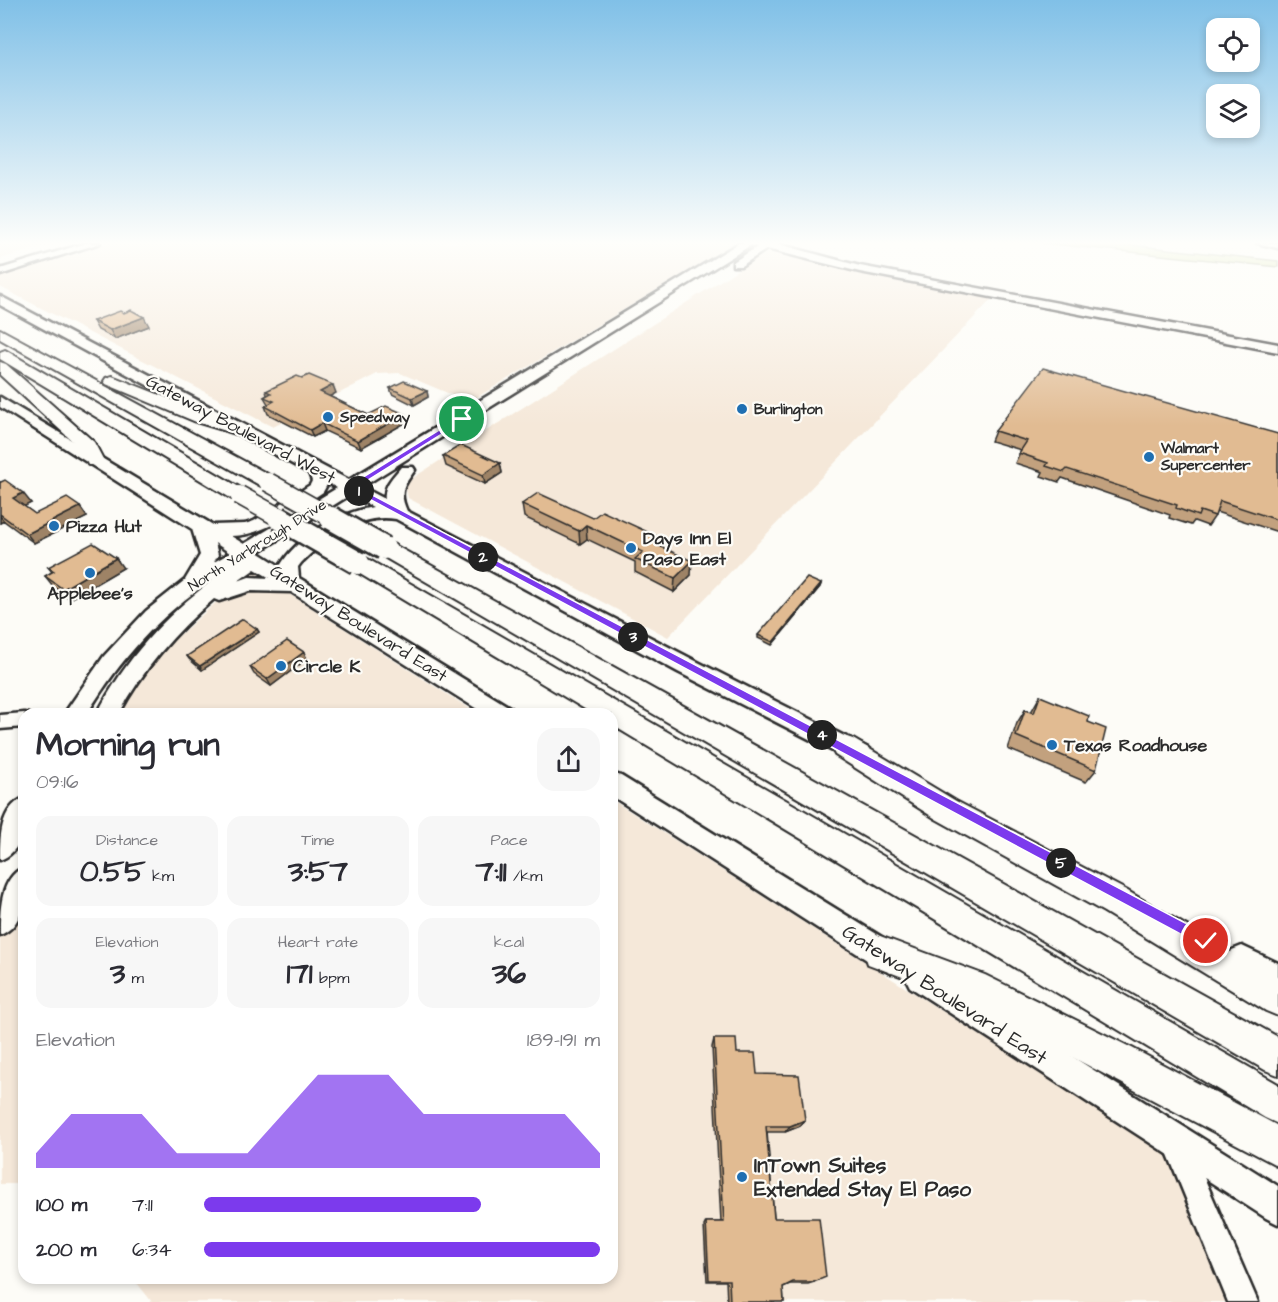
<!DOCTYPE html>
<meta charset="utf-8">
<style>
body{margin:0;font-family:"Architects Daughter",sans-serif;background:#f7f7f7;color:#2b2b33;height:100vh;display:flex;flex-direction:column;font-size:22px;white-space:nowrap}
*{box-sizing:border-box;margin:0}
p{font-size:20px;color:#7c7c81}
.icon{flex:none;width:33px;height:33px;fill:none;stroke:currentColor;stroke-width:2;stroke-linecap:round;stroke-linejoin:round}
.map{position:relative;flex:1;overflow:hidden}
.panel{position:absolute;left:18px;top:708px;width:600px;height:576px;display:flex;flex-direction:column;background:#fff;border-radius:18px;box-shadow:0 3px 9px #0003}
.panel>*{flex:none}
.controls{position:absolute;left:1206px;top:18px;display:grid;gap:12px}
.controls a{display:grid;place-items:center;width:54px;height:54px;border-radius:12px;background:#fff;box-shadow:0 3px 9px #0003;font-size:30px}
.pin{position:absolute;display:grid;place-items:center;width:51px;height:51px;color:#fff;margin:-26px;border:3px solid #fff;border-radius:50%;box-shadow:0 2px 6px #0007}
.km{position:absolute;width:30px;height:30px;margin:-15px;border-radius:50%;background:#222;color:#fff;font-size:16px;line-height:30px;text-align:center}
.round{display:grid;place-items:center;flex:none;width:63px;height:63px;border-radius:18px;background:#f7f7f7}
.summary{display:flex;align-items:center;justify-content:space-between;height:102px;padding:0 18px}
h1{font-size:33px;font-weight:700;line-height:45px}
.metrics{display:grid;grid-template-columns:repeat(3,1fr);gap:9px;height:102px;padding:6px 18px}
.metrics div{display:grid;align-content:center;border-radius:15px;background:#f7f7f7;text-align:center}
.metrics b{font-size:30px;font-weight:700}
.metrics small{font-size:16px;font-weight:400}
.metrics p{font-size:16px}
.chart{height:168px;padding:12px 18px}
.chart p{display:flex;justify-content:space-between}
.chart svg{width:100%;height:108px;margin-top:6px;fill:#7c3aed;opacity:.7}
ul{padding:0 18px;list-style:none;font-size:20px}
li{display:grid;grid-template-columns:96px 72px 1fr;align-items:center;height:45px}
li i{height:15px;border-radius:8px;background:#7c3aed}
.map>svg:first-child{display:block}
.built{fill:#f5e8d9}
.green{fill:#cad98d;stroke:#7a825c;stroke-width:1.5}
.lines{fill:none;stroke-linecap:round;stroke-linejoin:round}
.minor-casing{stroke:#2b2b2b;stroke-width:5}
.major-casing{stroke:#2b2b2b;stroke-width:5}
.highway-casing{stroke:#2b2b2b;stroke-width:4}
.minor{fill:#fdfcf7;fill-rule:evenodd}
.major{fill:#fdfcf7;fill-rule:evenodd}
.highway{fill:#fdfcf7;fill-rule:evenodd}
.highway-bridge-far1-casing{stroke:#2b2b2b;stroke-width:21;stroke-linecap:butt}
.highway-bridge-casing{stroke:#2b2b2b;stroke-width:27;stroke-linecap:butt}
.highway-bridge-far1{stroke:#fdfcf7;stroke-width:18}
.highway-bridge{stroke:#fdfcf7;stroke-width:22}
.wall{fill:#c2a17e;stroke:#2b2b2b;stroke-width:1.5}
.shaded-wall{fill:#9e8366;stroke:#2b2b2b;stroke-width:1.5}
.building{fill:#e1bb92;stroke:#2b2b2b;stroke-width:1.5}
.route{fill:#7c3aed;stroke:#fff;stroke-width:1.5}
.poi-dot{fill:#1f6fb2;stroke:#fdfcf7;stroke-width:2}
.labels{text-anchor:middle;stroke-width:4.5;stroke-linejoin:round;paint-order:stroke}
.far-poi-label{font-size:15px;font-weight:bold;fill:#2b2b2b;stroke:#fdfcf7;text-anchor:start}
.far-street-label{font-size:15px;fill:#2b2b2b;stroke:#fdfcf7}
.street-label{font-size:18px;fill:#2b2b2b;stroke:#fdfcf7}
.poi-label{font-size:18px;font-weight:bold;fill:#2b2b2b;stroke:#fdfcf7;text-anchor:start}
.near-street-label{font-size:21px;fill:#2b2b2b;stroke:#fdfcf7}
.near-poi-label{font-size:21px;font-weight:bold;fill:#2b2b2b;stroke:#fdfcf7;text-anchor:start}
</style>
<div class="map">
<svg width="1278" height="1302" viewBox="0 0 1278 1302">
<rect width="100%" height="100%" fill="#fdfcf7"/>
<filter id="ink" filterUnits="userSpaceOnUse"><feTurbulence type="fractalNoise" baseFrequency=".0167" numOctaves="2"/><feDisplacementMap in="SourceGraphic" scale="12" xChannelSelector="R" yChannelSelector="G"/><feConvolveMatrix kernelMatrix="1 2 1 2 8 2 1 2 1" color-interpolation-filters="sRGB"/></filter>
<g filter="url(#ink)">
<path class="built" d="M 0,243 L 55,243 L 0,259 Z
M 105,243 L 732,243 L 732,245 L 469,402 L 400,373 L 377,374 L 273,427 L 0,287 L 0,276 Z
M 767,251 L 857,273 L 992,299 L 668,637 L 408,498 L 405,483 Z
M 252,570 L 478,714 L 121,714 L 133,690 L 161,652 Z
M 612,800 L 1169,1156 L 1232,1302 L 152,1302 L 133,1278 L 612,1278 Z
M 24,892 L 24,1184 L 0,1184 L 0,934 Z"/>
<path class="green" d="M 1042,243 L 1112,243 L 1278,261 L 1278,267 Z"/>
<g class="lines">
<g class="minor-casing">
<path id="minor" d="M 86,243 L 100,243 L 0,275 L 0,269 Z
M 1257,243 L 1278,243 L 1278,248 Z
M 24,713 L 28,714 L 24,714 L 24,727 L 0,729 L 0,715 Z
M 1178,1134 L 1187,1138 L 1258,1302 L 1228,1302 L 1165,1147 L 1169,1138 Z"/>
</g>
<g class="major-casing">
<path id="major" d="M 739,243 L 775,243 L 860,266 L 1278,344 L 1278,352 L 860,272 L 767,249 L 741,266 L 733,266 L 733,262 L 757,247 L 751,245 L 362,487 L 385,499 C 383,486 393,477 401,467 L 413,467 L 415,470 C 404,485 398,492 407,511 L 694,660 L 868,748 L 872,755 L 868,762 L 860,765 L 678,672 L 396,519 C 359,513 326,538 301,563 L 298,567 L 299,578 L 511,708 L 514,714 L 485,714 L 291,592 L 250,591 L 219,601 L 214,599 C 175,632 143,669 119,714 L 97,714 C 125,660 164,616 213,580 C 160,613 119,661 87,714 L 64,714 L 104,656 L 146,611 L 185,580 L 200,555 L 192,529 L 0,407 L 0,397 L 213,525 L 245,524 L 254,521 L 310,485 L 312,481 L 309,473 L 0,305 L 0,296 L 349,480 ZM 328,483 L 337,488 L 244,544 L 231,536 C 267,535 294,511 323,492 ZM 350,495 L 373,507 C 338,513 298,536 280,566 L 258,552 ZM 215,543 L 230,553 L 214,562 L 218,555 ZM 255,569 L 270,578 L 249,577 L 238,581 Z
M 612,773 L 621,776 L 901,949 L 905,959 L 901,969 L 891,973 L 881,969 L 612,796 Z
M 24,798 C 24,821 26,850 0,860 C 0,837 0,808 24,798 Z
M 24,867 C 24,892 27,924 0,935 C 0,910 0,878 24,867 Z
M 1242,946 L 1278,963 L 1278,994 L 1232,970 L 1228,960 L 1232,950 Z
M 920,962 L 930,967 L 1278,1186 L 1278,1224 L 1266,1218 L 910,987 L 905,977 L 910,967 Z"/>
</g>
<g class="highway-casing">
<path id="highway" d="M 0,329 L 275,478 L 278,482 L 275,486 L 261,486 L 0,339 Z
M 5,350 L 246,491 L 249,495 L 246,499 L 232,499 L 0,359 L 0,352 Z
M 0,362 L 6,364 L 94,442 L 104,461 L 102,465 L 88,465 L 80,448 L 0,375 Z
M 112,376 L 208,414 L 242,425 L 245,429 L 242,433 L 236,434 L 196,422 L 106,384 L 104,381 L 106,378 Z
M 384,541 L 391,543 L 1278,1037 L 1278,1075 L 1265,1070 L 377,553 L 373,548 L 377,543 Z
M 358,556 L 366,558 L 1278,1084 L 1278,1124 L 1265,1118 L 612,725 L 612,714 L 593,714 L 350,568 L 347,563 L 350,558 Z
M 844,736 L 853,739 L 956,801 L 1126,890 L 1278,980 L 1278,1016 L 1266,1011 L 1104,912 L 936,819 L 835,755 L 831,747 L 835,739 Z
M 880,936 L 985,975 L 1132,1048 L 1278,1126 L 1278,1166 L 964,1000 L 868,964 L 864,952 L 868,940 Z"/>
</g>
<use href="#minor" class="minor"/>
<use href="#major" class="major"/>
<use href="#highway" class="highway"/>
<g class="highway-bridge-far1-casing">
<path id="highway-bridge-far1" d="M 268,482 L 334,519
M 239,495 L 282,519"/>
</g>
<g class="highway-bridge-casing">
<path id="highway-bridge" d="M 279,518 L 358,563
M 331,518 L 384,548"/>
</g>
<use href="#highway-bridge-far1" class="highway-bridge-far1"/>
<use href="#highway-bridge" class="highway-bridge"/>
</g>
<path class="wall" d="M 93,321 L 149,326 L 115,339 L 98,330 Z
M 390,388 L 427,391 L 428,397 L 414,405 L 392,394 Z
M 266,391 L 336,393 L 329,396 L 368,415 L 405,414 L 407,422 L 361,448 L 325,431 L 313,437 L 268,414 L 265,406 L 268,404 L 264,397 L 267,395 Z
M 995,431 L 1278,434 L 1278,532 L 1216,512 L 1215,516 L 1208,526 L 1194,521 L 1191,525 L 1169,518 L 1170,515 L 1062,478 L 1059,482 L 1041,476 L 1043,472 L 1015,463 L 1021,450 L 991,441 Z
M 443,456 L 500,463 L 502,473 L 485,484 L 446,466 Z
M 0,482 L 31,503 L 24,506 L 35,514 L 80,507 L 87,517 L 34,543 L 4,521 L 0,523 Z
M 522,504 L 593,518 L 663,539 L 663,548 L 691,575 L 674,592 L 635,572 L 635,562 L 587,539 L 580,544 L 524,517 Z
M 48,567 L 123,568 L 70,599 L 53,586 L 45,576 L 52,572 Z
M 821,584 L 820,587 L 772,645 L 758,638 L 758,635 Z
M 257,629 L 259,632 L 202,670 L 189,659 L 187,656 Z
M 307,659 L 271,686 L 254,674 L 250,667 Z
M 1040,696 L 1088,722 L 1096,770 L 1086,782 L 1008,749 L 1017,723 L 1025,710 L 1031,712 Z
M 714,1039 L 737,1053 L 757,1074 L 805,1120 L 800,1126 L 785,1132 L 767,1132 L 774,1218 L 814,1282 L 808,1284 L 790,1284 L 783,1287 L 784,1302 L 727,1302 L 726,1281 L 707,1281 L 704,1226 L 706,1222 L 721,1222 L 712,1047 Z"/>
<path class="shaded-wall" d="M 144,317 L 149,326 L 115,339 L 110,330 Z
M 333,385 L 336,393 L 323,400 L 320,392 Z
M 427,391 L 428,397 L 414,405 L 412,398 Z
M 405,414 L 407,422 L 361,448 L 358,441 Z
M 322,423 L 325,431 L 313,437 L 310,430 Z
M 500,463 L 502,473 L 485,484 L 483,475 Z
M 23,493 L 31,503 L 21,508 L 13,498 Z
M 80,507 L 87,517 L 34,543 L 27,534 Z
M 0,516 L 4,521 L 0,523 Z
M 586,525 L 587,539 L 580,544 L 579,531 Z
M 663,539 L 663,553 L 657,545 Z
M 116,558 L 123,568 L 70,599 L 63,589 Z
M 692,561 L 691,575 L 674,592 L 675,578 Z
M 821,584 L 820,587 L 772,645 L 773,642 Z
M 257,629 L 259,632 L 202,670 L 200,666 Z
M 304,652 L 307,659 L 271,686 L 267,679 Z
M 614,899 L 615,910 L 612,1021 L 612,983 Z
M 805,1120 L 800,1126 L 785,1132 L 790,1126 Z"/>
<path class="building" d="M 131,310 L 144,317 L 110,330 L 93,321 L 120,311 L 124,313 Z
M 1043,368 L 1278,434 L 1278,520 L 1220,501 L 1215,516 L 1200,511 L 1198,516 L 1176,508 L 1177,505 L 1067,469 L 1064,472 L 1046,466 L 1048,463 L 1019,453 L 1027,441 L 995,431 Z
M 309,375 L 333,385 L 320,392 L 368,415 L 386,406 L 405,414 L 358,441 L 322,423 L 310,430 L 265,406 L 274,401 L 264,397 L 271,393 L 266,391 L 297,376 L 302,378 Z
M 404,381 L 427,391 L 412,398 L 390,388 Z
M 461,445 L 500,463 L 483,475 L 443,456 Z
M 5,480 L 23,493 L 13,498 L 35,514 L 67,498 L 80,507 L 27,534 L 0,514 L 0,482 L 1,482 Z
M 538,493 L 593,518 L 602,511 L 663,539 L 657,545 L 692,561 L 675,578 L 635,559 L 643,552 L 586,525 L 579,531 L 522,504 Z
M 93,543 L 116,558 L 63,589 L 45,576 L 54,571 L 48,567 Z
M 807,578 L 821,584 L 773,642 L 758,635 Z
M 243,619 L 257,629 L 200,666 L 187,656 Z
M 287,641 L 304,652 L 267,679 L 250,667 Z
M 1040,696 L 1089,716 L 1088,722 L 1106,729 L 1096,770 L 1016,736 L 1025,710 L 1034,713 Z
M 612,899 L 614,899 L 612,983 Z
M 714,1039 L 736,1039 L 737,1053 L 755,1053 L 757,1074 L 799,1075 L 805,1120 L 790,1126 L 766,1126 L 774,1218 L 819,1218 L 826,1277 L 814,1282 L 793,1282 L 783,1287 L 784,1302 L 730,1302 L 729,1280 L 709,1280 L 706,1222 L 724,1222 Z"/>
</g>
<linearGradient id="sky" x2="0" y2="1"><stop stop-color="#80c0e7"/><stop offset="0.57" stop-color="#fefefb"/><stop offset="1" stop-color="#fefefb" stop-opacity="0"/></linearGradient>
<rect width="1278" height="426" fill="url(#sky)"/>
<path class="route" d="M 460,417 L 466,419 L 357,487 L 1210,936 L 1212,941 L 1210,945 L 1206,947 L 1201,945 L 347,487 Z"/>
<g class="poi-dot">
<circle cx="742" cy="409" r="6"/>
<circle cx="328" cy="417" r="6"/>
<circle cx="1149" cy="457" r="6"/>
<circle cx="54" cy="526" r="6"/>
<circle cx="631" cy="548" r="6"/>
<circle cx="90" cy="573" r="6"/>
<circle cx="281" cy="666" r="6"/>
<circle cx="1052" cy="745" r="6"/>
<circle cx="742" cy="1177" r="6"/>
</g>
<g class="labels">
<g class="far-poi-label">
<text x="754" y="414">Burlington</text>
<text x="340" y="422">Speedway</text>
<text x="1161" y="453">Walmart<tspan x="1161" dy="17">Supercenter</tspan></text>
</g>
<g class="far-street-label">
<text transform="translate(257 545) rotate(-32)" y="5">North Yarbrough Drive</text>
</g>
<g class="street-label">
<text transform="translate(241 429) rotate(28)" y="6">Gateway Boulevard West</text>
<text transform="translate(359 623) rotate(32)" y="6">Gateway Boulevard East</text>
</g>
<g class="poi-label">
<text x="66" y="532">Pizza Hut</text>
<text x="643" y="544">Days Inn El<tspan x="643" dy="21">Paso East</tspan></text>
<text x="90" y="599" text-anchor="middle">Applebee's</text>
<text x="293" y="672">Circle K</text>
<text x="1064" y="751">Texas Roadhouse</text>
</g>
<g class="near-street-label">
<text transform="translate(945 994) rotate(33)" y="7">Gateway Boulevard East</text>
</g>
<g class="near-poi-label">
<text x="754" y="1172">InTown Suites<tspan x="754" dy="24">Extended Stay El Paso</tspan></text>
</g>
</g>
</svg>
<div class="controls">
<a><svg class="icon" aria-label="locate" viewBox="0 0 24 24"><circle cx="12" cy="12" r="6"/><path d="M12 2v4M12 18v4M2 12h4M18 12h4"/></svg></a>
<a><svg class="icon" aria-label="layers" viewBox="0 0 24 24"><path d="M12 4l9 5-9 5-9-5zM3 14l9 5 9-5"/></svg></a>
</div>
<div class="pin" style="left:462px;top:419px;background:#1e9e55"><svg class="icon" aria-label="arrive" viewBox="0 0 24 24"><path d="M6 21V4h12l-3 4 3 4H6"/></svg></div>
<div class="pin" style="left:1206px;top:941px;background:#d93025"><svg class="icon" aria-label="check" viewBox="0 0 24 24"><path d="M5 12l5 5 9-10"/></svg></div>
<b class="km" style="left:359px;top:491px">1</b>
<b class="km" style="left:483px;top:557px">2</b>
<b class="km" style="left:633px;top:637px">3</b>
<b class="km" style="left:822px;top:735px">4</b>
<b class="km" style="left:1061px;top:863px">5</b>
<section class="panel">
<div class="summary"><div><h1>Morning run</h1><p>09:16</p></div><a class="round"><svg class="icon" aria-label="share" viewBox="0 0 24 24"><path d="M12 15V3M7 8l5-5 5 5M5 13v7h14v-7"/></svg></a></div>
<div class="metrics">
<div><p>Distance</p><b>0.55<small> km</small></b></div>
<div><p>Time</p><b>3:57</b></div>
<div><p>Pace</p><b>7:11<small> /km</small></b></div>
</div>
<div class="metrics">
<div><p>Elevation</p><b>3<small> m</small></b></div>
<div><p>Heart rate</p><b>171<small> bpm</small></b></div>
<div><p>kcal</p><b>36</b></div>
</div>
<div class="chart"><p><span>Elevation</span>189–191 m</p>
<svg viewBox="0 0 160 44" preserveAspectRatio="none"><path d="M0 44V38L10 22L20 22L30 22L40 38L50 38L60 38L70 22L80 6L90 6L100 6L110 22L120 22L130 22L140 22L150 22L160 38V44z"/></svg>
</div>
<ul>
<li><b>100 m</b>7:11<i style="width:70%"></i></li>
<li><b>200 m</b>6:34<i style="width:100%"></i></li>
</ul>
</section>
</div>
